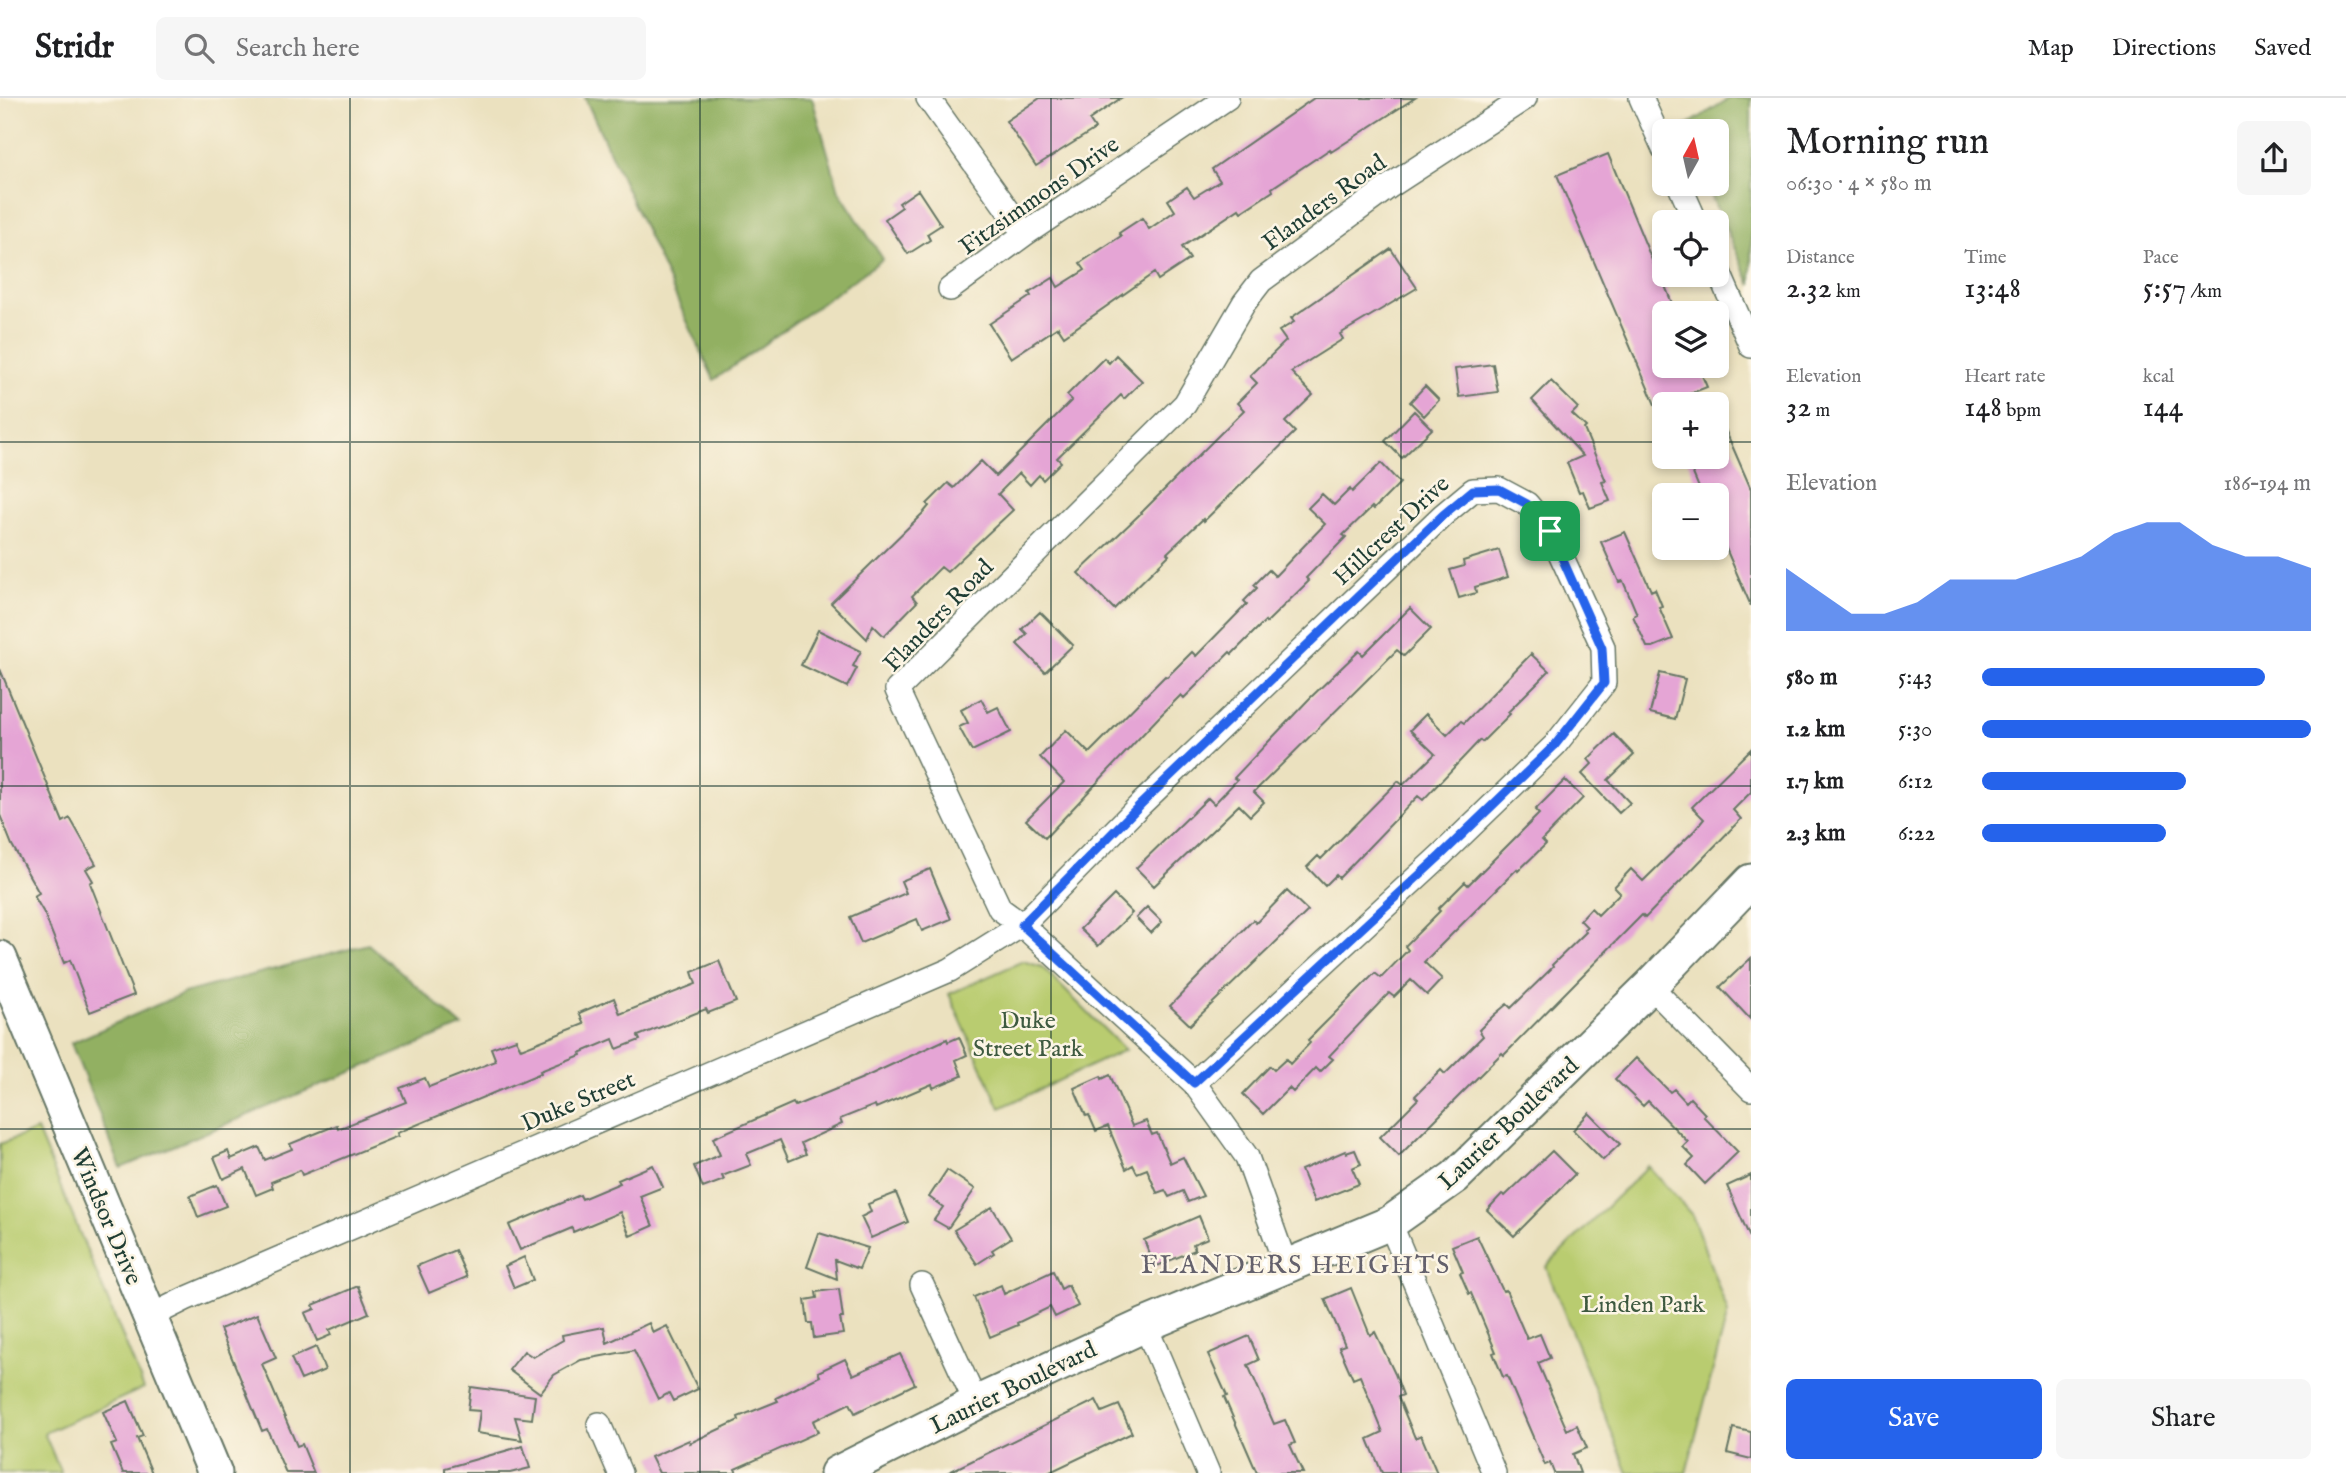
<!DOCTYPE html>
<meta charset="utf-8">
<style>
body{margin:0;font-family:"IM FELL English",serif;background:#f6f6f6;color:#202124;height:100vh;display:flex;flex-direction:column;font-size:26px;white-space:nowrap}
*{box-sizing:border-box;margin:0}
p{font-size:23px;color:#757577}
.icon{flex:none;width:38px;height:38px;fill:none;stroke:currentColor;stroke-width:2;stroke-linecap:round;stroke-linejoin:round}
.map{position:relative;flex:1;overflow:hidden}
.sheet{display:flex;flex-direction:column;background:#fff;width:595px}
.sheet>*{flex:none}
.needle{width:46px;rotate:8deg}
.buttons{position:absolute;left:1652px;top:21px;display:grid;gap:14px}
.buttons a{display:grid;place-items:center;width:77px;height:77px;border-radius:10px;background:#fff;box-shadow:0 4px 10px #0003;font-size:35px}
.pin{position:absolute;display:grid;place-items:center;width:60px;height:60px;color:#fff;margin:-30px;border-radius:14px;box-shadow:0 4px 10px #0006}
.round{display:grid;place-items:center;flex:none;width:74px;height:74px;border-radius:10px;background:#f6f6f6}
.headline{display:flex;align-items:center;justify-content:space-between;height:119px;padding:0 35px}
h1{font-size:38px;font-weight:600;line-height:52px}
.figures{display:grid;grid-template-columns:repeat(3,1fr);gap:10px;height:119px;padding:7px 35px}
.figures div{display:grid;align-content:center}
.figures b{font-size:30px;font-weight:600}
.figures small{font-size:19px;font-weight:400}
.figures p{font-size:19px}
.chart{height:196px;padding:14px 35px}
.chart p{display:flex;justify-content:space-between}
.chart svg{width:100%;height:126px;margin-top:7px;fill:#2563eb;opacity:.7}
.button{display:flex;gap:14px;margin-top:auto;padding:14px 35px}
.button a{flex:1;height:80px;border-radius:10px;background:#2563eb;color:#fff;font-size:28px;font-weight:600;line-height:80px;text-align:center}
.button a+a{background:#f6f6f6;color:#202124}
ul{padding:0 35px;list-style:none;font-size:23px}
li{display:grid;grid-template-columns:112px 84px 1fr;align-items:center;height:52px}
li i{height:18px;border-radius:9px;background:#2563eb}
header{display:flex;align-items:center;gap:42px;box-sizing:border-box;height:98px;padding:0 35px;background:#fff;border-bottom:2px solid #e0e0e0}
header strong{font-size:33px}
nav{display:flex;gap:38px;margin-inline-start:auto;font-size:24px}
.search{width:490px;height:63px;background:#f6f6f6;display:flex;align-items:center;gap:18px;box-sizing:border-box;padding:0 24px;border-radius:10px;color:#757577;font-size:26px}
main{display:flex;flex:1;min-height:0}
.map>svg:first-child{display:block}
.green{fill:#b9cc70;stroke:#6c8452;stroke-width:2}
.forest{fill:#92b062;stroke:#58764b;stroke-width:2}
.building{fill:#e5a5d5}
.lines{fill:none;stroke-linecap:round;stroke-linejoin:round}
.street-casing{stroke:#667665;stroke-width:26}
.secondary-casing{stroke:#667665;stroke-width:37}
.street{stroke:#fff;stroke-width:23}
.secondary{stroke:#fff;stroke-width:33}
.route-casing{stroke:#fff;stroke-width:14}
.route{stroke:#2563eb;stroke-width:9}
.grid{fill:none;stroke:#1f3d34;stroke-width:2;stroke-opacity:0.55}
.labels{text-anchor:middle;stroke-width:5;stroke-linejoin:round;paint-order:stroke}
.street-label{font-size:24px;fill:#1f3d34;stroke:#fcf5e5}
.park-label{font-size:24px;fill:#3e5a40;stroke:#fcf5e5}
.neighbourhood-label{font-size:26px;letter-spacing:2px;fill:#64616c;stroke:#fcf5e5}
</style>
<header>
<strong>Stridr</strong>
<div class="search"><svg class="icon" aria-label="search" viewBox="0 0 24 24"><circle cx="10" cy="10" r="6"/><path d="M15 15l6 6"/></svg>Search here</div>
<nav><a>Map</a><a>Directions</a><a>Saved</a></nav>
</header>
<main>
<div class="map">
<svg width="1751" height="1375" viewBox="0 0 1751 1375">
<rect width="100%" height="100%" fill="#fcf5e5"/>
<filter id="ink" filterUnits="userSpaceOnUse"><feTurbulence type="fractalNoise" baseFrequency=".0143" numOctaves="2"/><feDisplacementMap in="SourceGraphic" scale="14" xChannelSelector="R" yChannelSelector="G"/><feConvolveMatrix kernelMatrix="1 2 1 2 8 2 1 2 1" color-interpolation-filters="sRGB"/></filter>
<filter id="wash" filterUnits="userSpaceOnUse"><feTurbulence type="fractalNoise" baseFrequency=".00686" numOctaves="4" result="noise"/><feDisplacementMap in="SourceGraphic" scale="28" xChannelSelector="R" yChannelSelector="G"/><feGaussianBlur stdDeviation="1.57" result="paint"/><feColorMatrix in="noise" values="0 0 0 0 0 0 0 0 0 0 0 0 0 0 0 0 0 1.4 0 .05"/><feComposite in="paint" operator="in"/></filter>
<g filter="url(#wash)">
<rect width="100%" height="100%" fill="#ebe1bf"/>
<path class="green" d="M 1023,863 L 1042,869 L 1125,952 L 1000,1010 L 949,896 Z
M 37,1032 L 144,1290 L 44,1335 L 61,1375 L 0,1375 L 0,1046 Z
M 1648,1068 L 1692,1117 L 1728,1214 L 1686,1375 L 1628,1375 L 1546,1169 Z"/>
<path class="forest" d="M 585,0 L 812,0 L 839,93 L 883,161 L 714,282 Z
M 1730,0 L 1751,0 L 1751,187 L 1706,86 L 1717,86 L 1717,33 L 1682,33 L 1681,31 Z
M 368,846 L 462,928 L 121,1070 L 71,945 L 184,895 Z"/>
<g id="blocks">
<path class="building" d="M 1040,0 L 1121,0 L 1089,22 L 1095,31 L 1036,68 L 1006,23 Z
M 1314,0 L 1415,0 L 1331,54 L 1330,51 L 1272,90 L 1273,93 L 1241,114 L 1239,111 L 1182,149 L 1190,161 L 1158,182 L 1154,175 L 1064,238 L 1058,229 L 1011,260 L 989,226 L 1031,198 L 1029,195 L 1053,180 L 1058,189 L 1085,172 L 1080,165 L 1121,138 L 1119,135 L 1142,120 L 1149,131 L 1175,113 L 1168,102 L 1187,89 L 1194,99 L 1220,83 L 1212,71 Z
M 1608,56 L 1659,179 L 1661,178 L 1676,215 L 1664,215 L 1664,268 L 1698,268 L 1707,289 L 1656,309 L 1557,77 Z
M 918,92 L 941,127 L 927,136 L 930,142 L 908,156 L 885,121 L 902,109 L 899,105 Z
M 1391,151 L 1417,190 L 1340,236 L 1343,241 L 1291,274 L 1313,297 L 1285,324 L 1295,334 L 1204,423 L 1203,421 L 1186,437 L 1167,455 L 1169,457 L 1114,511 L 1078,475 L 1138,418 L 1244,312 L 1237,305 L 1257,285 L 1250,278 L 1286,243 L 1279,233 L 1294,224 L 1291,220 Z
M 1116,257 L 1142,283 L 1124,301 L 1121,297 L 1057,360 L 1061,364 L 1043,382 L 1039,377 L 1030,387 L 1019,375 L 998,396 L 1013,412 L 947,474 L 941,469 L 912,498 L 917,504 L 884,538 L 873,527 L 867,541 L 831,505 L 924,414 L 929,408 L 927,406 L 948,385 L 954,390 L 981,363 L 996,378 L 1072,302 L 1067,297 L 1104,260 L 1109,265 Z
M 1493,266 L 1498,294 L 1459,299 L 1455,271 Z
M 1551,283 L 1578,310 L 1572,316 L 1586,329 L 1584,331 L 1606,383 L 1602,384 L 1610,403 L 1590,410 L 1583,393 L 1579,394 L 1567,365 L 1583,358 L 1532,302 Z
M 1425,288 L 1439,302 L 1424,318 L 1410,304 Z
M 1414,313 L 1432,331 L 1402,360 L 1385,343 Z
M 1717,313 L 1751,391 L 1751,508 L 1717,430 L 1717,397 L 1702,397 L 1686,359 L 1717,359 Z
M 1381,365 L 1400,385 L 1374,411 L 1372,409 L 1343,437 L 1346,439 L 1306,480 L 1309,483 L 1266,525 L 1265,523 L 1232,556 L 1230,554 L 1184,600 L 1181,597 L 1158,620 L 1045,740 L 1026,722 L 1064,684 L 1040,659 L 1066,632 L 1089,655 L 1165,578 L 1167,579 L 1192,554 L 1196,558 L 1247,506 L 1244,503 L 1257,490 L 1254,487 L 1269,472 L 1275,478 L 1325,426 L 1308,410 L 1322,396 L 1334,407 L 1350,391 L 1352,394 Z
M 1625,434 L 1651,493 L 1655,491 L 1662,508 L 1659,509 L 1673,541 L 1653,549 L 1647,549 L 1633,518 L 1637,516 L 1623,483 L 1619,484 L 1601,444 Z
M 1499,452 L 1508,479 L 1475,489 L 1476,495 L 1459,500 L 1450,472 L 1464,468 L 1463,463 Z
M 1410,510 L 1431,531 L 1404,558 L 1397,552 L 1254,694 L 1264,704 L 1250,718 L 1239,707 L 1154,788 L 1136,770 L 1208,700 L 1214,706 L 1237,682 L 1234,680 L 1309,601 L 1359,553 L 1363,557 Z
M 1040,514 L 1073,547 L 1045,574 L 1017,546 L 1027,536 L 1022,531 Z
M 818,532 L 861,553 L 853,568 L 857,570 L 847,589 L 801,567 Z
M 1531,556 L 1549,573 L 1508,614 L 1510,616 L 1482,644 L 1480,642 L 1423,702 L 1418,698 L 1339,780 L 1336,777 L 1325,788 L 1307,769 L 1318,758 L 1321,761 L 1398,683 L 1403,687 L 1435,656 L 1410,632 L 1426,616 L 1447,637 L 1461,623 L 1464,625 Z
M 0,571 L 63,724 L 70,720 L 96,766 L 86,771 L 93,783 L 90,785 L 134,897 L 90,914 L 70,862 L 64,865 L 44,815 L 34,798 L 39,795 L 12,747 L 0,717 Z
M 1660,575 L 1685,581 L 1675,621 L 1650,615 Z
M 981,601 L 988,614 L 998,609 L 1011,634 L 972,653 L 959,629 L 968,625 L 961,612 Z
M 1614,636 L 1634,657 L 1608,682 L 1630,705 L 1619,715 L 1582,676 L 1592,666 L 1588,661 Z
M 1751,651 L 1751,694 L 1733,712 L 1741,721 L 1645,820 L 1642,817 L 1504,957 L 1502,955 L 1399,1058 L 1380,1039 L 1418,1001 L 1415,998 L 1441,972 L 1445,976 L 1483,938 L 1479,932 L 1494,917 L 1507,906 L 1511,910 L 1553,869 L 1552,867 L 1586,834 L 1584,831 L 1587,829 L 1580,822 L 1591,810 L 1598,817 L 1620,795 L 1614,789 L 1631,771 L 1643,783 L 1695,732 L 1704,721 L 1692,709 Z
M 1565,682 L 1583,700 L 1542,742 L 1546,746 L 1518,773 L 1517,771 L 1424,864 L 1442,881 L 1427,897 L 1411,882 L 1394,899 L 1389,895 L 1329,958 L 1333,961 L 1320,974 L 1316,970 L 1293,994 L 1289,990 L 1263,1016 L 1243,996 L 1270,968 L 1274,972 L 1286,961 L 1290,966 L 1310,945 L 1308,942 L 1375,875 L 1381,880 L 1408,852 L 1405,848 L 1440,813 L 1438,811 L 1465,784 L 1468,787 L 1539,716 L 1535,712 Z
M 930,771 L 951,821 L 922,833 L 917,821 L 861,845 L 850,819 L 906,795 L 901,783 Z
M 1287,793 L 1308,813 L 1190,927 L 1170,908 L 1253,822 L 1256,825 Z
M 1114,797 L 1132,815 L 1098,848 L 1080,831 Z
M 1147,809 L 1162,824 L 1151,835 L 1136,820 Z
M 1751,860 L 1751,922 L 1720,889 Z
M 719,863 L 736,904 L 708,915 L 706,911 L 638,938 L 640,942 L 617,951 L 613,941 L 580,955 L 581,957 L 540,973 L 541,975 L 397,1035 L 398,1038 L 302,1077 L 300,1072 L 271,1084 L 273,1090 L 256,1097 L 245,1071 L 223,1081 L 214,1059 L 228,1053 L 231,1061 L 259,1049 L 265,1062 L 292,1051 L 290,1046 L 322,1033 L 337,1027 L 338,1031 L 406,1004 L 400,990 L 425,980 L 429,989 L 496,963 L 491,950 L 516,941 L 521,951 L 584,926 L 579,915 L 614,900 L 620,916 L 696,886 L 692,874 Z
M 959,939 L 967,957 L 956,962 L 962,978 L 933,990 L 932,986 L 876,1010 L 875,1007 L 840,1021 L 842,1026 L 801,1045 L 806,1056 L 789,1063 L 780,1042 L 746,1056 L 751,1067 L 722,1078 L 724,1082 L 703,1090 L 694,1068 L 720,1057 L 713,1040 L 793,1005 L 795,1008 L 863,980 L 947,941 L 948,944 Z
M 1636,960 L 1670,994 L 1674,991 L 1686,1004 L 1690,1000 L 1705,1016 L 1703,1018 L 1738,1054 L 1705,1086 L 1687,1067 L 1694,1060 L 1683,1049 L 1688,1044 L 1648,1003 L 1643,1008 L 1615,981 Z
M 1110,977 L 1132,1028 L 1146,1023 L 1152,1037 L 1157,1035 L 1170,1065 L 1183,1059 L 1203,1098 L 1188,1104 L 1183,1093 L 1169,1099 L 1165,1092 L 1157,1095 L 1147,1071 L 1137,1075 L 1133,1067 L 1126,1071 L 1108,1028 L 1096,1033 L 1089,1017 L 1086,1018 L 1074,990 L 1101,978 L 1102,981 Z
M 1589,1015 L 1620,1046 L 1603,1062 L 1573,1032 Z
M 1355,1052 L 1361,1066 L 1352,1070 L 1359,1086 L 1314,1104 L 1301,1072 L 1345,1053 L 1346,1055 Z
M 1552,1053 L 1575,1076 L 1514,1138 L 1487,1112 L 1502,1096 L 1505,1098 Z
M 653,1067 L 663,1089 L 640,1098 L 653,1128 L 630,1138 L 620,1114 L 573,1134 L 572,1130 L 520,1152 L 509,1127 L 580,1097 L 582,1101 L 620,1085 L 618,1082 Z
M 947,1072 L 975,1091 L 948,1130 L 934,1122 L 943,1109 L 929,1099 Z
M 1751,1077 L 1751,1142 L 1727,1088 Z
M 217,1087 L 226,1108 L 198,1119 L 190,1098 Z
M 896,1095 L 908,1124 L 871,1140 L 861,1119 L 871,1114 L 868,1106 Z
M 992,1109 L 1011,1140 L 992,1152 L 994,1155 L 977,1166 L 954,1132 Z
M 1199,1118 L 1208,1140 L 1193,1146 L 1195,1152 L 1155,1169 L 1144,1142 Z
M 819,1135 L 868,1150 L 859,1171 L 835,1162 L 837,1181 L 807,1169 Z
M 1477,1138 L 1503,1193 L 1506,1192 L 1527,1241 L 1540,1236 L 1550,1260 L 1538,1265 L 1567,1332 L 1577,1327 L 1587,1350 L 1573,1356 L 1580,1375 L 1554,1375 L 1550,1365 L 1545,1367 L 1507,1278 L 1503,1279 L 1493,1255 L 1496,1254 L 1471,1195 L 1469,1196 L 1460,1175 L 1463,1174 L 1452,1148 Z
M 455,1152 L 467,1179 L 429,1195 L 417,1168 Z
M 524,1159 L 533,1182 L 514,1190 L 505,1168 Z
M 1053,1173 L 1061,1191 L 1068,1187 L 1078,1208 L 1055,1219 L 1050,1209 L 1017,1225 L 1018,1227 L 990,1239 L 974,1199 L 1001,1187 L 1004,1196 Z
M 358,1188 L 369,1215 L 329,1232 L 331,1237 L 317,1243 L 305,1215 L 315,1211 L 313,1207 Z
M 1351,1190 L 1370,1237 L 1375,1234 L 1395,1276 L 1403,1297 L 1398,1299 L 1415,1340 L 1421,1337 L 1437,1375 L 1382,1375 L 1368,1341 L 1383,1334 L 1360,1278 L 1353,1281 L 1339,1249 L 1345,1247 L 1325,1201 Z
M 839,1191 L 843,1220 L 840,1220 L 843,1236 L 814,1240 L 812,1225 L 808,1225 L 805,1202 L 817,1200 L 816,1194 Z
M 257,1216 L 276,1260 L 262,1266 L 297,1348 L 302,1346 L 314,1375 L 286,1375 L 267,1331 L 262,1333 L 220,1231 Z
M 649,1225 L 653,1235 L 667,1228 L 698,1291 L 673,1303 L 669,1295 L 658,1301 L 634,1252 L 581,1262 L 554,1277 L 540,1295 L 509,1272 L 524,1253 L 533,1259 L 563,1242 L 562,1237 L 604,1229 L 607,1245 Z
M 1249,1238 L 1259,1262 L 1248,1267 L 1274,1326 L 1285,1322 L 1295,1345 L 1290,1347 L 1303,1375 L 1257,1375 L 1224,1299 L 1227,1298 L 1208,1256 Z
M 316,1249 L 325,1272 L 301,1282 L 291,1260 Z
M 900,1256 L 915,1286 L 855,1315 L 850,1305 L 813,1323 L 818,1334 L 735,1371 L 737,1375 L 659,1375 L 651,1359 L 689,1342 L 690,1345 L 739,1322 L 738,1319 L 778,1303 L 776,1300 L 820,1278 L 818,1274 L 845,1261 L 853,1277 Z
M 471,1289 L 535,1298 L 532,1321 L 515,1319 L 522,1342 L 477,1335 L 480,1313 L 468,1312 Z
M 1096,1302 L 1102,1314 L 1119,1307 L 1132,1335 L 1048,1375 L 947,1375 Z
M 128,1303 L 143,1338 L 137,1340 L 152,1375 L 123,1375 L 111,1347 L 117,1345 L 103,1314 Z
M 1733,1330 L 1751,1334 L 1751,1361 L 1727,1355 Z
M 523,1348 L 530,1370 L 510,1375 L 445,1375 L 445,1370 Z"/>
</g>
</g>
<g filter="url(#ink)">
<use href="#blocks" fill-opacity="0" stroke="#667665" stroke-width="2"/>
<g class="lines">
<g class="street-casing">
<path id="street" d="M 928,0 L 1025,136
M 1641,0 L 1664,51
M 1679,86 L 1696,124
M 1717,170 L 1751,248
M 950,191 L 1025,136 L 1227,0
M 1650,888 L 1751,991
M 1390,1125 L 1494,1375
M 1286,1168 L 1247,1059 L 1194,985 L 1022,827 L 1000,811 L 897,592 L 1185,306 L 1244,205 L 1261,183 L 1390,88 L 1525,0
M 922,1187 L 976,1305
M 149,1219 L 185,1201 L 950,872 L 1022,827 L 1141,706 L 1443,417 L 1473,392 L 1499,391 L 1527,406 L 1550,433 L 1603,549 L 1604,585 L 1555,647 L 1440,758 L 1194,985
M 1145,1227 L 1208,1375
M 599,1326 L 620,1375"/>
</g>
<g class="secondary-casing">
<path id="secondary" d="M 0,860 L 215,1375
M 837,1375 L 976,1305 L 1145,1227 L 1390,1125 L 1455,1079 L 1650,888 L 1751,783"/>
</g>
<use href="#street" class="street"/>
<use href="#secondary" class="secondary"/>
</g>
</g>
<g class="lines" filter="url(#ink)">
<g class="route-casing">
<path id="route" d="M 1499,391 L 1527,406 L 1550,433 L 1602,550 L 1604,585 L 1555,647 L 1440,758 L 1194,985 L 1022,827 L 1141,706 L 1443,417 L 1473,392 Z"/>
</g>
<use href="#route" class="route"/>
</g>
<path class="grid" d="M 350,0 L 350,1375M 700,0 L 700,1375M 1051,0 L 1051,1375M 1401,0 L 1401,1375M 0,344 L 1664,344M 1717,344 L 1751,344M 0,688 L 1751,688M 0,1031 L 1751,1031"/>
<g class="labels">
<g class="street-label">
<text transform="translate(1039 97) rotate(-35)" y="8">Fitzsimmons Drive</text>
<text transform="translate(1324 104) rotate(-36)" y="8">Flanders Road</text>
<text transform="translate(1391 432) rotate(-43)" y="8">Hillcrest Drive</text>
<text transform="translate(938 517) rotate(-46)" y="8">Flanders Road</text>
<text transform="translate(578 1003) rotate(-23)" y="8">Duke Street</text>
<text transform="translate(1508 1025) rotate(-43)" y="8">Laurier Boulevard</text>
<text transform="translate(107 1118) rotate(67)" y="8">Windsor Drive</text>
<text transform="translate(1013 1289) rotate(-26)" y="8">Laurier Boulevard</text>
</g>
<g class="park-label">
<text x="1028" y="930">Duke<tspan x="1028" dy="28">Street Park</tspan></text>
<text x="1643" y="1214">Linden Park</text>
</g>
<g class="neighbourhood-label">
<text x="1296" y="1175">FLANDERS HEIGHTS</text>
</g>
</g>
</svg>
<div class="buttons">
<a><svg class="needle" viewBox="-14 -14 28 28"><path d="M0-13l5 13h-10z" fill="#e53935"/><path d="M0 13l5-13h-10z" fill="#757577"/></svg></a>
<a><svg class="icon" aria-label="locate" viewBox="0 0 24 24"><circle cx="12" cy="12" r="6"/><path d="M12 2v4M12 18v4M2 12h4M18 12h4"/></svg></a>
<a><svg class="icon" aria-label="layers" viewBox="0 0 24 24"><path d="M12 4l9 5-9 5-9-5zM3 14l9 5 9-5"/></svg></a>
<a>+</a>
<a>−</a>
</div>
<div class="pin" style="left:1550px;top:433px;background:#1e9e55"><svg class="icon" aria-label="arrive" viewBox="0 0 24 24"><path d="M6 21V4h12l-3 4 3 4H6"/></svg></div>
</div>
<section class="sheet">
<div class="headline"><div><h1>Morning run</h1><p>06:30 · 4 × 580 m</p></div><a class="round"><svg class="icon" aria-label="share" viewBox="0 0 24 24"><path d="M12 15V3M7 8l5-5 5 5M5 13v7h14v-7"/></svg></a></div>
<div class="figures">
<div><p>Distance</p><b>2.32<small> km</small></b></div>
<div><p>Time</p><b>13:48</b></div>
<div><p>Pace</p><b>5:57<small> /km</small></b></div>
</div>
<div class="figures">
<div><p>Elevation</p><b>32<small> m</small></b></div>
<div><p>Heart rate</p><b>148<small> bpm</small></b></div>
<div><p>kcal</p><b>144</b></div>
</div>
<div class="chart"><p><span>Elevation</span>186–194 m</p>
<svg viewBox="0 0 160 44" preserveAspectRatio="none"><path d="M0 44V22L10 30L20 38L30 38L40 34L50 26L60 26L70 26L80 22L90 18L100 10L110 6L120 6L130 14L140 18L150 18L160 22V44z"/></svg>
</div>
<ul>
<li><b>580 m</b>5:43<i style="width:86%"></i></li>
<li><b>1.2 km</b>5:30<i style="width:100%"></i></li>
<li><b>1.7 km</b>6:12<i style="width:62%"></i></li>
<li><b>2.3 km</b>6:22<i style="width:56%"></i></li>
</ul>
<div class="button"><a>Save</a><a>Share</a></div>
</section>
</main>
